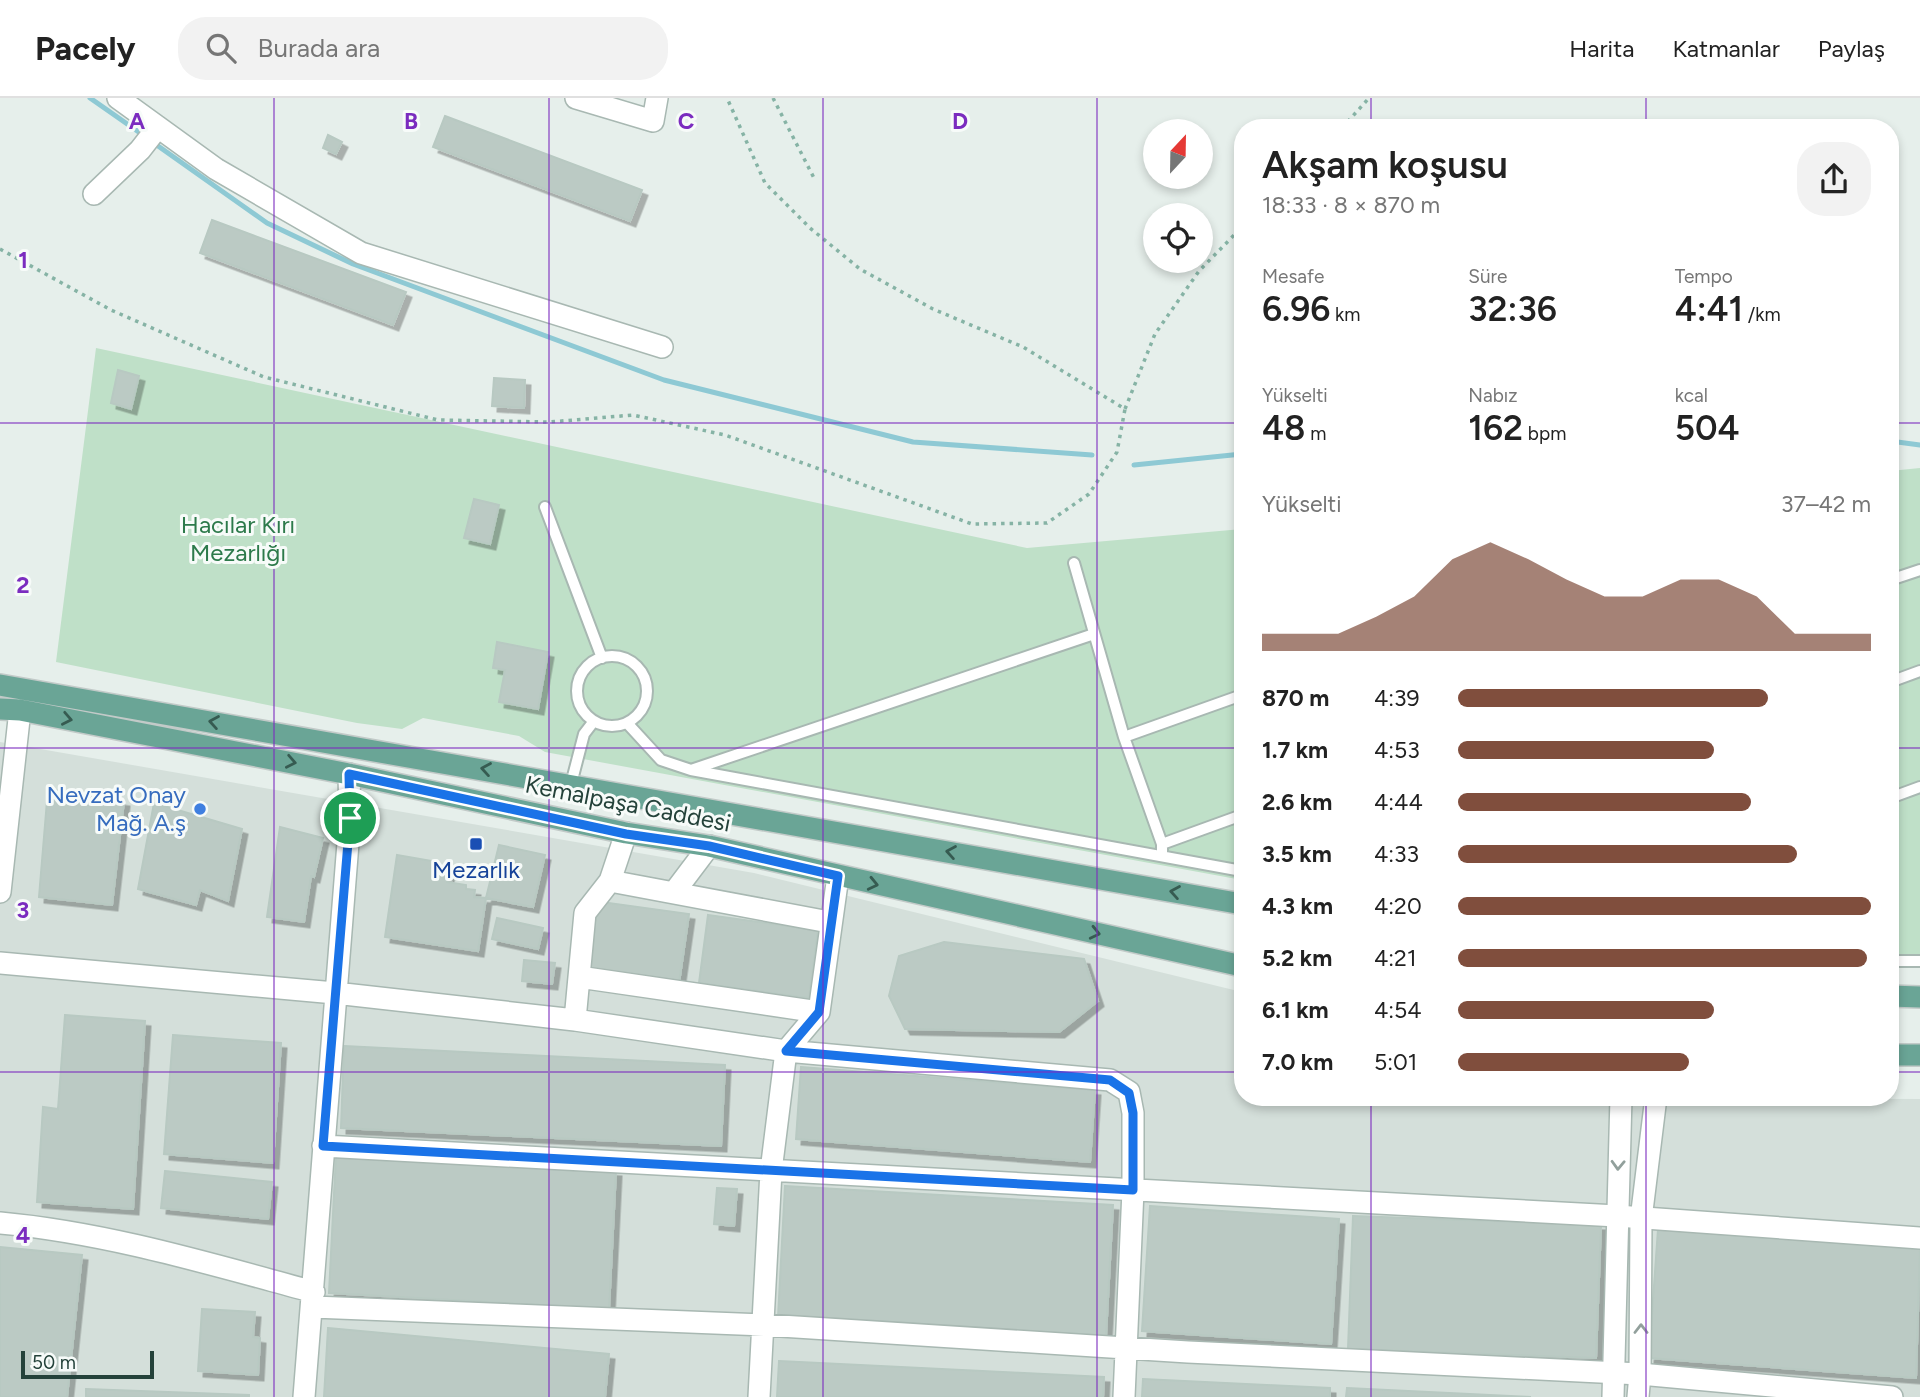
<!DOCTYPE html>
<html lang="tr">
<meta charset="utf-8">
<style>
body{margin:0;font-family:Figtree,sans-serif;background:#f2f2f2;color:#222;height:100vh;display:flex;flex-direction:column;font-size:26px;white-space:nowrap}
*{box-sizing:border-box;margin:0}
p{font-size:23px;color:#767676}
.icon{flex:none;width:38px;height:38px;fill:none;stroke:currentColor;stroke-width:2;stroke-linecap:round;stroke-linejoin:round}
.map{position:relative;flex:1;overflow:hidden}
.details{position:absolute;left:1234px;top:21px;width:665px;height:987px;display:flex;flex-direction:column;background:#fff;border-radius:28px;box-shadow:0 4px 10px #0003}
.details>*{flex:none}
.needle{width:46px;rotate:22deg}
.tools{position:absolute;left:1143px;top:21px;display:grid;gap:14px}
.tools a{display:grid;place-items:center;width:70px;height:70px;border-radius:50%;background:#fff;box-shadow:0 4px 10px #0003;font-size:35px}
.scale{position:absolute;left:21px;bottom:18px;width:133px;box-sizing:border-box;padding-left:7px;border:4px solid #24423a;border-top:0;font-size:19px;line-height:24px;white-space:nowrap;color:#24423a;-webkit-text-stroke:5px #f7fbf9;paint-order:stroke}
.pin{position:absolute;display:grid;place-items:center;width:60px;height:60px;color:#fff;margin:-30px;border:4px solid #fff;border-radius:50%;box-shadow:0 2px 7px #0007}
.round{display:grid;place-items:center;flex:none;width:74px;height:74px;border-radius:28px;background:#f2f2f2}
.summary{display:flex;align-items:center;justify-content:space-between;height:119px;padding:0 28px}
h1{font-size:38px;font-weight:600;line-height:52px}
.figures{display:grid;grid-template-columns:repeat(3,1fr);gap:10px;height:119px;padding:7px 28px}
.figures div{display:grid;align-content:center}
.figures b{font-size:35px;font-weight:600}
.figures small{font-size:19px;font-weight:400}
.figures p{font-size:19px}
.chart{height:196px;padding:14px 28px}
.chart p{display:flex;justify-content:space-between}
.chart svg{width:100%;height:126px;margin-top:7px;fill:#804e3d;opacity:.7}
ul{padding:0 28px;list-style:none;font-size:23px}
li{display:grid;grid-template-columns:112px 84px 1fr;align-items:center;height:52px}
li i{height:18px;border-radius:9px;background:#804e3d}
header{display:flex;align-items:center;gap:42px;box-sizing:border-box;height:98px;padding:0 35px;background:#fff;border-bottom:2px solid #e0e0e0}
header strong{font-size:33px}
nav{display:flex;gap:38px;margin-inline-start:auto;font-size:24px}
.search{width:490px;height:63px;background:#f2f2f2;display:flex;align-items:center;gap:18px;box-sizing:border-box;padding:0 24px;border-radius:28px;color:#767676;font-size:26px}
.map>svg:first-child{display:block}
.built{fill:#d4dfda}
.green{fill:#bfe0c8}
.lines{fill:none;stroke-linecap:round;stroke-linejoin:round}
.stream{stroke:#8ec9d4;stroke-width:5}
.building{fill:#bbcac4;stroke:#b8c9c2;stroke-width:2;filter:url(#shadow)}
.service-casing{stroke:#a8b8b2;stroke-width:14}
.minor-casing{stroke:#a8b8b2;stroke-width:24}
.tertiary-casing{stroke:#a8b8b2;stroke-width:24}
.primary-casing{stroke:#c2cac8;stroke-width:24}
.path{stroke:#86b3a5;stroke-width:3.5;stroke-dasharray:3.5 5;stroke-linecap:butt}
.service{stroke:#fff;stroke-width:10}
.minor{stroke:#fff;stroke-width:21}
.tertiary{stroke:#fff;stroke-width:21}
.primary{stroke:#6aa596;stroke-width:21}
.oneway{stroke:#365b51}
.oneway2{stroke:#92a09c}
.route-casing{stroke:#fff;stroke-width:14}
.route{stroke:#1a73e8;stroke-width:9}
.grid{fill:none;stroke:#7b2cbf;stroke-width:2;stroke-opacity:0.55}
.shop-dot{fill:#3f7fe0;stroke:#f7fbf9;stroke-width:2.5}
.transit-dot{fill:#1a4fb4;stroke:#f7fbf9;stroke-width:2.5}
.labels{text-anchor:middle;stroke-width:6;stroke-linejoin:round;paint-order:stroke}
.park-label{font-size:24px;fill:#2d7a4b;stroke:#f7fbf9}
.shop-label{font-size:24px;fill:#366cbe;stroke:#f7fbf9;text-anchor:end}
.street-label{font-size:24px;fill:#24423a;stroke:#f7fbf9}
.transit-label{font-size:24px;fill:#164399;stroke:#f7fbf9}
.grid-label{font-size:23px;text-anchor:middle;font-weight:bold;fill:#7b2cbf;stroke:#f7fbf9;stroke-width:6;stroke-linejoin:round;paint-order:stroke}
</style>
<header>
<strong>Pacely</strong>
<div class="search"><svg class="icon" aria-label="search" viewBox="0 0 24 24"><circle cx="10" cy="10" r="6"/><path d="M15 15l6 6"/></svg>Burada ara</div>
<nav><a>Harita</a><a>Katmanlar</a><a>Paylaş</a></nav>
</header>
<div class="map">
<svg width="1920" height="1299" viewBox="0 0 1920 1299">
<defs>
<filter id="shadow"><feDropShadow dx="5.5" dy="5.5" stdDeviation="0" flood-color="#0004"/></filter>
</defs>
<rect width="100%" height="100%" fill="#e6efeb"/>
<path class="built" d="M 0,644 L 754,775 L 1242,894 L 1242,999 L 1920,1001 L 1920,1299 L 0,1299 Z"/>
<path class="green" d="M 96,250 L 1027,450 L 1242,431 L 1242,782 L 545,654 L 519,638 L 423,620 L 402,631 L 357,625 L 56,564 Z
M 1920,370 L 1920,869 L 1890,870 L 1890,373 Z"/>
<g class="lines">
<path class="stream" d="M 90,0 L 143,37
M 151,43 L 267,125 L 353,166 L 664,282 L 913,344 L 1092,357
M 1890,343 L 1920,347
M 1134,367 L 1242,356"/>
</g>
<path class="building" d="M 445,18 L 642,92 L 630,123 L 433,49 Z
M 328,37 L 342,44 L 336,56 L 323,50 Z
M 212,122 L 406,194 L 393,227 L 200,155 Z
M 118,272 L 139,278 L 131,311 L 111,305 Z
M 494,280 L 525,282 L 524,310 L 492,308 Z
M 474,401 L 499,407 L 490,446 L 464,440 Z
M 497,544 L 548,554 L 538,611 L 499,604 L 505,572 L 493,570 Z
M 48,691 L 124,703 L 112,807 L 39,799 Z
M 154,705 L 242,731 L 228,803 L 200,792 L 196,807 L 138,791 Z
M 280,729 L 323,740 L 314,779 L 311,778 L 304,824 L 267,819 Z
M 499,747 L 545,757 L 533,809 L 486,800 Z
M 397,757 L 432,763 L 431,770 L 449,773 L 447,784 L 466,787 L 466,791 L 475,792 L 474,799 L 486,800 L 478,853 L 385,839 Z
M 594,803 L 689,816 L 679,885 L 585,871 Z
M 708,817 L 818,832 L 809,900 L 699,885 Z
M 497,820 L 543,830 L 538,851 L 492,841 Z
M 944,844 L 1084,861 L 1098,903 L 1059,934 L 905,931 L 889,898 L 899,858 Z
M 524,862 L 555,865 L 552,886 L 522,883 Z
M 65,917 L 145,923 L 133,1111 L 37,1104 L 43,1009 L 58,1011 Z
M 173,937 L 281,945 L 273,1065 L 164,1056 Z
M 344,948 L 725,967 L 721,1048 L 341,1030 Z
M 801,969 L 1095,992 L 1090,1064 L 796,1041 Z
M 336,1057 L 616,1073 L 609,1211 L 329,1195 Z
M 165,1073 L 272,1084 L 268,1121 L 161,1110 Z
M 785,1088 L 1113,1107 L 1106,1238 L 778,1219 Z
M 717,1090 L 737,1091 L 734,1128 L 714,1126 Z
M 1150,1108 L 1339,1121 L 1331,1246 L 1142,1233 Z
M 1353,1118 L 1601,1127 L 1596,1260 L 1348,1251 Z
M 1658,1131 L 1920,1150 L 1916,1280 L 1649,1260 Z
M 0,1149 L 82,1157 L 67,1299 L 0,1299 Z
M 202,1211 L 255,1214 L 253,1239 L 260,1240 L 258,1277 L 198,1273 Z
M 328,1230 L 609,1256 L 605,1299 L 324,1299 Z
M 779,1263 L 1104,1279 L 1103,1299 L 777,1299 Z
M 1143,1281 L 1330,1290 L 1330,1299 L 1142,1299 Z
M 1347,1290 L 1531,1299 L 1346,1299 Z
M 86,1291 L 249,1297 L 249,1299 L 86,1299 Z"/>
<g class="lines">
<g class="service-casing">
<path id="service" d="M 545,409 L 602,560
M 1074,465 L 1124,639 L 1162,746 L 1162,758
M 1890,482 L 1920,472
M577 593a35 35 0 1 1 70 0a35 35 0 1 1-70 0Z
M 1890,584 L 1920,573
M 627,625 L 661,662 L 691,672 L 1094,536
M 1124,639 L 1242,597
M 691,672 L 1242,773
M 571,686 L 584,636 L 594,623
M 1890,700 L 1920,689
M 1162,746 L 1242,717
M 1890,863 L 1920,863"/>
</g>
<g class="minor-casing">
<path id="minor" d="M 118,0 L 216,71 L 361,155 L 662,249
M 576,0 L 653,23 L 657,0
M 94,96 L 140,52 L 158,29
M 610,783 L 829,824
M 675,793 L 709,748
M 0,794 L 20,612
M 0,865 L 335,895 L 575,922 L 786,953 L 1110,982 L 1129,994 L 1133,1015 L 1133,1092 L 1124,1299
M 579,879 L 819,914
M 575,922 L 585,815 L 610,783 L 626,735
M 323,1048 L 1617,1118 L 1920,1140
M 0,1125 C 108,1135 210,1166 314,1194
M 313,1209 L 765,1227 L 1188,1254 L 1640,1276 L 1892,1299
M 304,1299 L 350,720 L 349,676
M 759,1299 L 771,1073 L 786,953 L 819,914 L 838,778"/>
</g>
<g class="tertiary-casing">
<path id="tertiary" d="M 1613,1299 L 1621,999
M 1638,1299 L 1640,1276 L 1641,1121 L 1656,999"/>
</g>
<g class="primary-casing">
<path id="primary" d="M 0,587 L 1242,806
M 0,611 L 20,612 L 349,676 L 626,735 L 709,748 L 1242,868
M 1890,898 L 1920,899
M 1890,957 L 1920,957"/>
</g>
<path class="path" d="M 773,0 L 815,82
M 1342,30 L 1369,0
M 0,151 L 111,212 L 264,279 L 438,322 L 550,324 L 633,317 L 725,337 L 972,426 L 1047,425 L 1089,396 L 1117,354 L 1125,311 L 1023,249 L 933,211 L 860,171 L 810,130 L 765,85 L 727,0
M 1125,311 L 1155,236 L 1199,173 L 1242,129"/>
<use href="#service" class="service"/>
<use href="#minor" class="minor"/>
<use href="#tertiary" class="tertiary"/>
<use href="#primary" class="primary"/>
</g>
<defs><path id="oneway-chevron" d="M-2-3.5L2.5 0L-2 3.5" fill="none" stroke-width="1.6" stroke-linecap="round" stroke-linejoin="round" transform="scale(1.75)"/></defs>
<g class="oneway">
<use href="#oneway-chevron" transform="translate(67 621) rotate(11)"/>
<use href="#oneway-chevron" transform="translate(214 624) rotate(-170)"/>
<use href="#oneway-chevron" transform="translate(291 664) rotate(11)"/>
<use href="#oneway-chevron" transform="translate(486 671) rotate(-170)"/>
<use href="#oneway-chevron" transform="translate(951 754) rotate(-170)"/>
<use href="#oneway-chevron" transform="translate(873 786) rotate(13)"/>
<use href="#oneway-chevron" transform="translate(1175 794) rotate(-170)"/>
<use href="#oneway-chevron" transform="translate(1095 835) rotate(13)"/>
</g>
<g class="oneway2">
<use href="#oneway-chevron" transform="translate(1618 1067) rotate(92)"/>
<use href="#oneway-chevron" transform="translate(1641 1231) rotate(-90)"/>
</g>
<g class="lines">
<g class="route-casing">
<path id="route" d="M 349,676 L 626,736 L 709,748 L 838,778 L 819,914 L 786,953 L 1110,982 L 1129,995 L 1133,1015 L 1133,1092 L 323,1048 L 350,720 Z"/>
</g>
<use href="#route" class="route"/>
</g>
<path class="grid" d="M 274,0 L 274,1299M 549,0 L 549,1299M 823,0 L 823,1299M 1097,0 L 1097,1299M 1371,0 L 1371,30M 1646,0 L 1646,30M 0,325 L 1242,325M 1890,325 L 1920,325M 0,650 L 1242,650M 1890,650 L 1920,650M 0,974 L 1242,974M 1890,974 L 1920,974M 1371,999 L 1371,1299M 1646,999 L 1646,1299"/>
<circle class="shop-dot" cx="200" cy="711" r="7"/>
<rect class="transit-dot" x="469" y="739" width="14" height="14" rx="3.5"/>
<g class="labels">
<g class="park-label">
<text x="238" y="435">Hacılar Kırı<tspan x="238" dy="28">Mezarlığı</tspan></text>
</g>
<g class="shop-label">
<text x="186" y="705">Nevzat Onay<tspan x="186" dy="28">Mağ. A.ş</tspan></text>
</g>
<g class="street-label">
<text transform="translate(628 706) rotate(11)" y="8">Kemalpaşa Caddesi</text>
</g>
<g class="transit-label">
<text x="476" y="780">Mezarlık</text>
</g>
</g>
<g class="grid-label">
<text x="137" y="31">A</text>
<text x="411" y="31">B</text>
<text x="686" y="31">C</text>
<text x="960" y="31">D</text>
<text x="23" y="170">1</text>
<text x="23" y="495">2</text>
<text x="23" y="820">3</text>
<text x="23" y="1145">4</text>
</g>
</svg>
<div class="tools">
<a><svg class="needle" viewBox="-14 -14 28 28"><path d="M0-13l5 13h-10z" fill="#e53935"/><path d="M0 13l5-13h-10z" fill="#767676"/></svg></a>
<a><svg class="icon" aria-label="locate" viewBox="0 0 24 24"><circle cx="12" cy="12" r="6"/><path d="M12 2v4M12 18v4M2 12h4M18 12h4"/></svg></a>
</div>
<div class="scale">50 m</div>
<div class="pin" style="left:350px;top:720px;background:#1e9e55"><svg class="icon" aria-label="arrive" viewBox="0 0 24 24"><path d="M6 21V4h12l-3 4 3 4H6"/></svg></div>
<section class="details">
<div class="summary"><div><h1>Akşam koşusu</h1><p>18:33 · 8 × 870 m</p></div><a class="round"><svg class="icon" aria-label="share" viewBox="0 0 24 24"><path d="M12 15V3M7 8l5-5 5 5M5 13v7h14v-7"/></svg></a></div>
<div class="figures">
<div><p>Mesafe</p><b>6.96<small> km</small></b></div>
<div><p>Süre</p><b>32:36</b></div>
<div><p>Tempo</p><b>4:41<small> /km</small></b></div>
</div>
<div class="figures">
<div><p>Yükselti</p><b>48<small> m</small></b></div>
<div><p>Nabız</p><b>162<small> bpm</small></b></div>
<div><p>kcal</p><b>504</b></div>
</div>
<div class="chart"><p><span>Yükselti</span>37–42 m</p>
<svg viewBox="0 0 160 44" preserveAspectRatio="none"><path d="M0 44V38L10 38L20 38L30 32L40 25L50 12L60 6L70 12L80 19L90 25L100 25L110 19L120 19L130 25L140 38L150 38L160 38V44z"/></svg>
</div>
<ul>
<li><b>870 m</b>4:39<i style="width:75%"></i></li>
<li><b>1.7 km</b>4:53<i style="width:62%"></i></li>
<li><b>2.6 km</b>4:44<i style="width:71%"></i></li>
<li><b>3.5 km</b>4:33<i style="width:82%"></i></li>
<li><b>4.3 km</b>4:20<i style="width:100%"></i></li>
<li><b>5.2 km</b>4:21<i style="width:99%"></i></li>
<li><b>6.1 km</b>4:54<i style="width:62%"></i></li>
<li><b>7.0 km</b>5:01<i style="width:56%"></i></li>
</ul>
</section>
</div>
